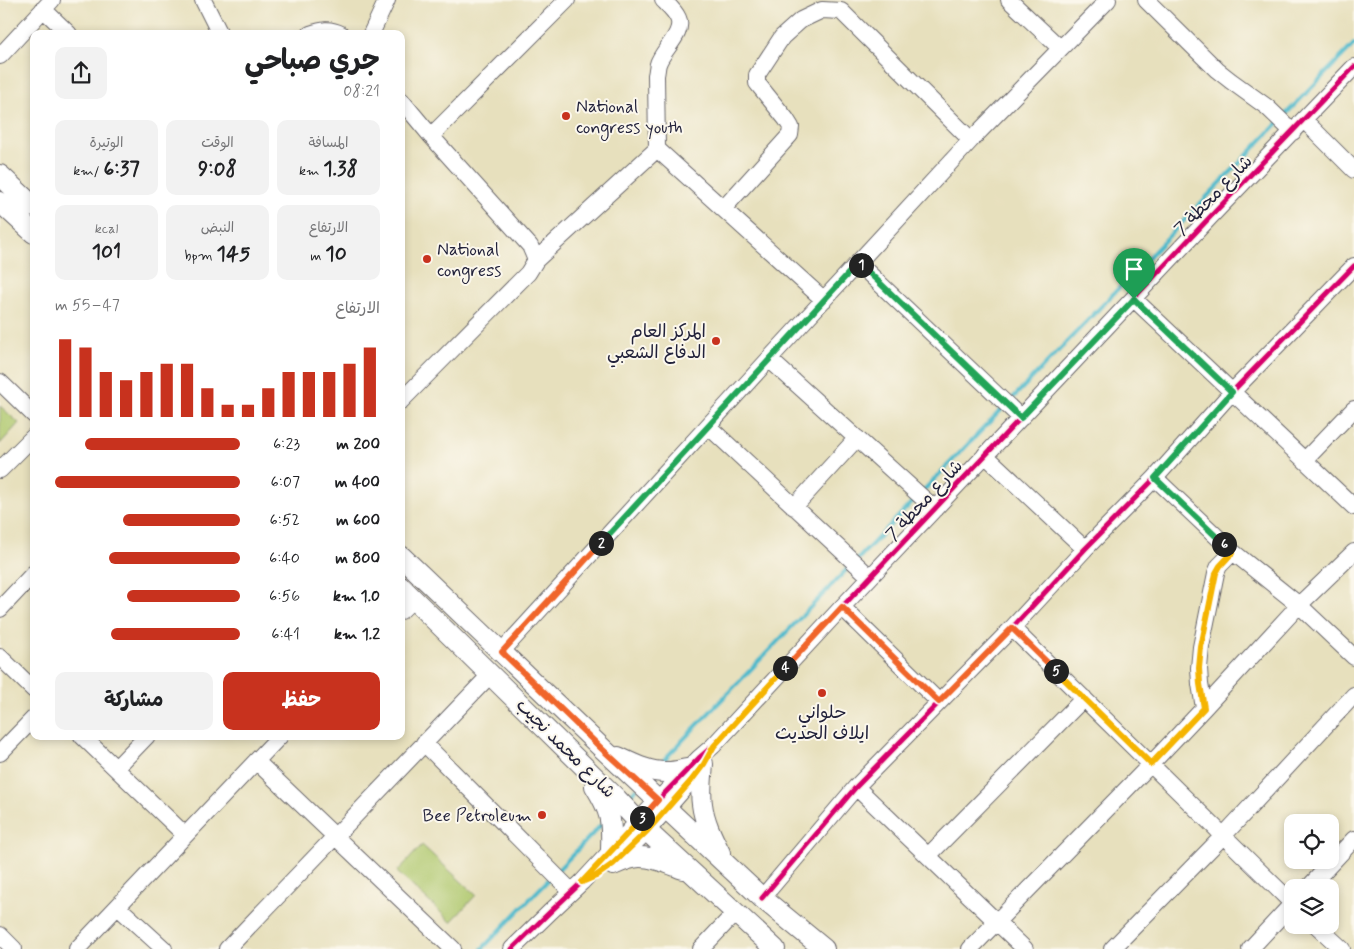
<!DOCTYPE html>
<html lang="ar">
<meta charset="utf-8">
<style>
body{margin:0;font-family:Mynerve,"Playpen Sans Arabic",sans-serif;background:#f2f2f2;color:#202124;direction:rtl;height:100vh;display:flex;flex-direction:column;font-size:19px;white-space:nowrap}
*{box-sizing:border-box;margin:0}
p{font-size:16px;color:#757577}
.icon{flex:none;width:28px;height:28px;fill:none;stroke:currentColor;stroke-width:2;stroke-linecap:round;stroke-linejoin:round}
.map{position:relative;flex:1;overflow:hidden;direction:ltr}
.details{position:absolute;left:30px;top:30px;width:375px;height:710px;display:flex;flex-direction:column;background:#fff;border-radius:10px;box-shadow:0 2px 8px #0003;direction:rtl}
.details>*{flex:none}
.buttons{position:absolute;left:1284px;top:814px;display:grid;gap:10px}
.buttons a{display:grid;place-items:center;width:55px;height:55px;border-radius:10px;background:#fff;box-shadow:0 2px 8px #0003;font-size:25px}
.pin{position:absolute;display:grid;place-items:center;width:42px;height:42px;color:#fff;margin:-51px -21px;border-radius:50% 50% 50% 0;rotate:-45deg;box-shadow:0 0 5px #0007}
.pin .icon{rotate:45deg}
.km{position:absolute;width:25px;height:25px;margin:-12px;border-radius:50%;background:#222;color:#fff;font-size:14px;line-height:25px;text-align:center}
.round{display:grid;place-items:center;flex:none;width:52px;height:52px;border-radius:10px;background:#f2f2f2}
.summary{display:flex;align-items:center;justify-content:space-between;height:85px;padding:0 25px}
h1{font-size:28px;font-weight:700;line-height:38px}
.metrics{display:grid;grid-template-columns:repeat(3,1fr);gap:8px;height:85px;padding:5px 25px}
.metrics div{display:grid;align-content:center;border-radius:10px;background:#f2f2f2;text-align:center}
.metrics b{font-size:21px;font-weight:700}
.metrics small{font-size:14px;font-weight:400}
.metrics p{font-size:14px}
.chart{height:140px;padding:10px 25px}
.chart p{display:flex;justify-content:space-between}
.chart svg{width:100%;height:90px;margin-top:5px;stroke:#c8321e;stroke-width:6}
.cta{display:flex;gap:10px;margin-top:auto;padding:10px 25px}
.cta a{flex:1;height:58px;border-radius:10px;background:#c8321e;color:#fff;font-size:20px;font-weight:700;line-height:58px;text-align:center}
.cta a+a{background:#f2f2f2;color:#202124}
ul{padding:0 25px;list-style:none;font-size:16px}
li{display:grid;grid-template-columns:80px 60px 1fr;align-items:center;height:38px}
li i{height:12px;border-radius:6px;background:#c8321e}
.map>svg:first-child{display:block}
.green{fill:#aec76c;stroke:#687454}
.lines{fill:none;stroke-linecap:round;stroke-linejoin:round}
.stream{stroke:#4fbacc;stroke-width:4}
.minor-casing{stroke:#676468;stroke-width:18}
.major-casing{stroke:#676468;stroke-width:22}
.minor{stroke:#fff;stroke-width:16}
.major{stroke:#fff;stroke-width:20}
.cycleway-casing{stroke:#fbf7ec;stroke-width:8}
.cycleway{stroke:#d6006c;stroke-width:5}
.split-1-casing{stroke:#fff;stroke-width:10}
.split-2-casing{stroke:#fff;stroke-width:10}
.split-3-casing{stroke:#fff;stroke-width:10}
.split-4-casing{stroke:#fff;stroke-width:10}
.split-5-casing{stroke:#fff;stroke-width:10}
.split-6-casing{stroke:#fff;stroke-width:10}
.split-7-casing{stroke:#fff;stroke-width:10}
.split-1{stroke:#22a559;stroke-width:6}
.split-2{stroke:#22a559;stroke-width:6}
.split-3{stroke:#f0652b;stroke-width:6}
.split-4{stroke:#f5b400;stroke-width:6}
.split-5{stroke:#f0652b;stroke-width:6}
.split-6{stroke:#f5b400;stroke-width:6}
.split-7{stroke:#22a559;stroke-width:6}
.poi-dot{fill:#c8321e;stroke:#fbf7ec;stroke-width:2}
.labels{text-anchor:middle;stroke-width:4;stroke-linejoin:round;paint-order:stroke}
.poi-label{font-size:18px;fill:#22223b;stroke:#fbf7ec;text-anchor:start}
.street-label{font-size:18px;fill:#22223b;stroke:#fbf7ec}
</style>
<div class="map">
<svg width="1354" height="949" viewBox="0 0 1354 949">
<rect width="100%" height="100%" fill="#fbf7ec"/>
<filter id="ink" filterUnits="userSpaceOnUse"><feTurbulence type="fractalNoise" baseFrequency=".02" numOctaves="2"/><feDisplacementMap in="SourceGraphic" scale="10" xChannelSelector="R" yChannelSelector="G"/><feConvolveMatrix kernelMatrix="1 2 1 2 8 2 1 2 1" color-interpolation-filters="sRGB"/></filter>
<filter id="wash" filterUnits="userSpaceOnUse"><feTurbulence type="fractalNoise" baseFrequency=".0096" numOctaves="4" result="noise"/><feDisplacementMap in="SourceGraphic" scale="20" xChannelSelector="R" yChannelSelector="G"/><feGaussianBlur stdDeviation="1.12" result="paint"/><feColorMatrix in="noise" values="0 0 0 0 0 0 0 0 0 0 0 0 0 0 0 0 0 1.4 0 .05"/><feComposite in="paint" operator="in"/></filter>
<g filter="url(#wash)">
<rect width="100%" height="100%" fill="#e7e0bd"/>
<path class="green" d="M 0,406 L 19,423 L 0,444 Z
M 422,845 L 476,895 L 451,922 L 397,872 Z"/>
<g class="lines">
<path class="stream" d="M 1283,117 L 1354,44
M 1009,402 L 1278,123
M 922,492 L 1004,407
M 858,559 L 917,497
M 658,766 L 851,565
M 625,800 L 636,789
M 556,872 L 603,823
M 482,949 L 551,877"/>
</g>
</g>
<g filter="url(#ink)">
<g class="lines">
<g class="minor-casing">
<path id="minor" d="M 203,0 L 220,34
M 1009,0 L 1060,48
M 1146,0 L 1217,70 L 1231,81 L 1267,107 L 1293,132
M 43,9 L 69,34
M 310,34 C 322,30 329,28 341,34
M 371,34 L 387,0
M 0,56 L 52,0
M 401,100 L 431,136 L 530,246 L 536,260 L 528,273 L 401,401
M 1304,120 L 1354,170
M 431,136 L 567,0
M 657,149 L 824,300
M 723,209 L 790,135 L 791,127 L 786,119 L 761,88 L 757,83 L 757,75 L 782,37 L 801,20 L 822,10 L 841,11 L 971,140
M 536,260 L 657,149 L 656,75 C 657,72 657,67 658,64 C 662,50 685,33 678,18 C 675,11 668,5 663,0
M 858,263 L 1021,418
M 1134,299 L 1354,507
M 0,382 L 34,415
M 708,426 L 870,577
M 985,455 L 1085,549
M 1305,460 L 1354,409
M 0,470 L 34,436
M 1155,478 L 1233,552 L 1299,605 L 1354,657
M 794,507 L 857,438
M 935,509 L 769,359 L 971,140 L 1108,0
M 842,607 L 939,702
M 0,609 L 34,573
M 401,611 L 413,599
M 1012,628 L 1292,903
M 502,651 L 769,359
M 0,657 L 34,690
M 1204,708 L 1200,684 L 1199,668 L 1201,647 L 1216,573 L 1219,566 L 1233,552
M 82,736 L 185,835
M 424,743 L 571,891
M 0,753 L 34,718
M 256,761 L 453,949
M 116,768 L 147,736
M 856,787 L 1025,949
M 928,856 L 1084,698
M 613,864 L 647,831 L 695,776
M 1308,888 L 1354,839
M 762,898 L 856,787 L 1012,628 L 1085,549 L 1155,478 L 1232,392 L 1354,266
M 118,907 L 164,949
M 1316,925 L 1342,949
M 0,935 L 14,949
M 77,949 L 280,736
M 227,949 L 491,674
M 512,949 L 550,912 L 582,882 L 658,800 L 699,758 L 713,746 L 842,607 L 1063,373 L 1211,216 L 1354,67
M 701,949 L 735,913
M 970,949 L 1151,764 L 1204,708 L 1299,605 L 1354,552
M 1112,949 L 1224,835 L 1354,695
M 1250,949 L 1292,904"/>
</g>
<g class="major-casing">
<path id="major" d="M 0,175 L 34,207
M 0,202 L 34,233
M 401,556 L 603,749 L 762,898 L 824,949
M 401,587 L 617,799 L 647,831 L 775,949
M 618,757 C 633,764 650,773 668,772 C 674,772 681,770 688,769
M 703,764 C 702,777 700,791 702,804 C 704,821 712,837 720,853
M 595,786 C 611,812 612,820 611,850
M 613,865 C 622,861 631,857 640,857 C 655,857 670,864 683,869"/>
</g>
<use href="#minor" class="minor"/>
<use href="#major" class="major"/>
<g class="cycleway-casing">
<path id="cycleway" d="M 762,898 L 856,787 L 1012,628 L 1085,549 L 1155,478 L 1232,392 L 1354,266
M 512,949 L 550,912 L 582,882 L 658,800 L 699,758 L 713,746 L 842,607 L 1063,373 L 1211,216 L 1354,67"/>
</g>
<use href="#cycleway" class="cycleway"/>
</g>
</g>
<g class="lines" filter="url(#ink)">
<g class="split-1-casing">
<path id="split-1" d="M 861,265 L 1021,418 L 1134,299"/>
</g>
<g class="split-2-casing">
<path id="split-2" d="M 601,543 L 858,263 L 861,265"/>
</g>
<g class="split-3-casing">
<path id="split-3" d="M 601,543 L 502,652 L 602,749 L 658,800 L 642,818"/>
</g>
<g class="split-4-casing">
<path id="split-4" d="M 642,818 L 582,882 L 596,876 L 613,864 L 647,831 L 691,781 L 704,764 L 714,746 L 785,668"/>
</g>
<g class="split-5-casing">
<path id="split-5" d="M 785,668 L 842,607 L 939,702 L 1012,628 L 1056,671"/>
</g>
<g class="split-6-casing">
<path id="split-6" d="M 1056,671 L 1151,764 L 1204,708 L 1200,684 L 1199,668 L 1201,647 L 1216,573 L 1220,566 L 1233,552 L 1224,544"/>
</g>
<g class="split-7-casing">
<path id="split-7" d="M 1134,299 L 1232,392 L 1155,478 L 1224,544"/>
</g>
<use href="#split-1" class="split-1"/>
<use href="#split-2" class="split-2"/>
<use href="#split-3" class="split-3"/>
<use href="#split-4" class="split-4"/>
<use href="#split-5" class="split-5"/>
<use href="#split-6" class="split-6"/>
<use href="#split-7" class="split-7"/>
</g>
<g class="poi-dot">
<circle cx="566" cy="116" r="5"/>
<circle cx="427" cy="259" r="5"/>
<circle cx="716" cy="341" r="5"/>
<circle cx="822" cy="693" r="5"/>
<circle cx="542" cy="815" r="5"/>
</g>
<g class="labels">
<g class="poi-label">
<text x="576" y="112">National<tspan x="576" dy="21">congress youth</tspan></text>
<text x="437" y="255">National<tspan x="437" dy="21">congress</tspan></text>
<text x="706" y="337" text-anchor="end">المركز العام<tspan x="706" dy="21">الدفاع الشعبي</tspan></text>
<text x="822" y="718" text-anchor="middle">حلواني<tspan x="822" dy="21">ايلاف الحديث</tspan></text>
<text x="532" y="821" text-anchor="end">Bee Petroleum</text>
</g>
<g class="street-label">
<text transform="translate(1213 195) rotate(-46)" y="6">شارع محطة 7</text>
<text transform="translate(924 500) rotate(-47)" y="6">شارع محطة 7</text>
<text transform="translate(566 748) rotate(45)" y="6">شارع محمد نجيب</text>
</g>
</g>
</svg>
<div class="buttons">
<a><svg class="icon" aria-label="locate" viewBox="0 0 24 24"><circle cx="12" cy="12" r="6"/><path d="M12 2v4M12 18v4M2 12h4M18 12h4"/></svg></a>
<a><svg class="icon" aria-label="layers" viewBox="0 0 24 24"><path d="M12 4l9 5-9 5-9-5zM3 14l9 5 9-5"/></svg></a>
</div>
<div class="pin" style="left:1134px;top:299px;background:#1e9e55"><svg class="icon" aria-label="arrive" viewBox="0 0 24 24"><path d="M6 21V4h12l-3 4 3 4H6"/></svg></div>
<b class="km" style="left:861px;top:265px">1</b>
<b class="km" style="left:601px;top:543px">2</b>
<b class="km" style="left:642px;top:818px">3</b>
<b class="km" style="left:785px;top:668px">4</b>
<b class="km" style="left:1056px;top:671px">5</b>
<b class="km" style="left:1224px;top:544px">6</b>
<section class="details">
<div class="summary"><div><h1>جري صباحي</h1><p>08:21</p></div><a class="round"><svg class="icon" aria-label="share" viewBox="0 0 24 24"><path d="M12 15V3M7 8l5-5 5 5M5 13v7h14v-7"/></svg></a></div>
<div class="metrics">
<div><p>المسافة</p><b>1.38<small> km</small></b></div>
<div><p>الوقت</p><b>9:08</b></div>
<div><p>الوتيرة</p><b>6:37<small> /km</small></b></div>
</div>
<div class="metrics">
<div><p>الارتفاع</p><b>10<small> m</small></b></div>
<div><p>النبض</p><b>145<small> bpm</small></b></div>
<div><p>kcal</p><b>101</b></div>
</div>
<div class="chart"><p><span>الارتفاع</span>47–55 m</p>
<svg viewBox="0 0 160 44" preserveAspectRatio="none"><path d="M5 44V6M15 44V10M25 44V22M35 44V26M45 44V22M55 44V18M65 44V18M75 44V30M85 44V38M95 44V38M105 44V30M115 44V22M125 44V22M135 44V22M145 44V18M155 44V10"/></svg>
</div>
<ul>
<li><b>200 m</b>6:23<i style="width:84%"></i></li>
<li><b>400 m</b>6:07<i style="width:100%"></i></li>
<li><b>600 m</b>6:52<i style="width:63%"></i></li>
<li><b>800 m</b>6:40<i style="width:71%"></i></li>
<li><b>1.0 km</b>6:56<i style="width:61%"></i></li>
<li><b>1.2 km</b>6:41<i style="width:70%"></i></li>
</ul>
<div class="cta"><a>حفظ</a><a>مشاركة</a></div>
</section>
</div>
